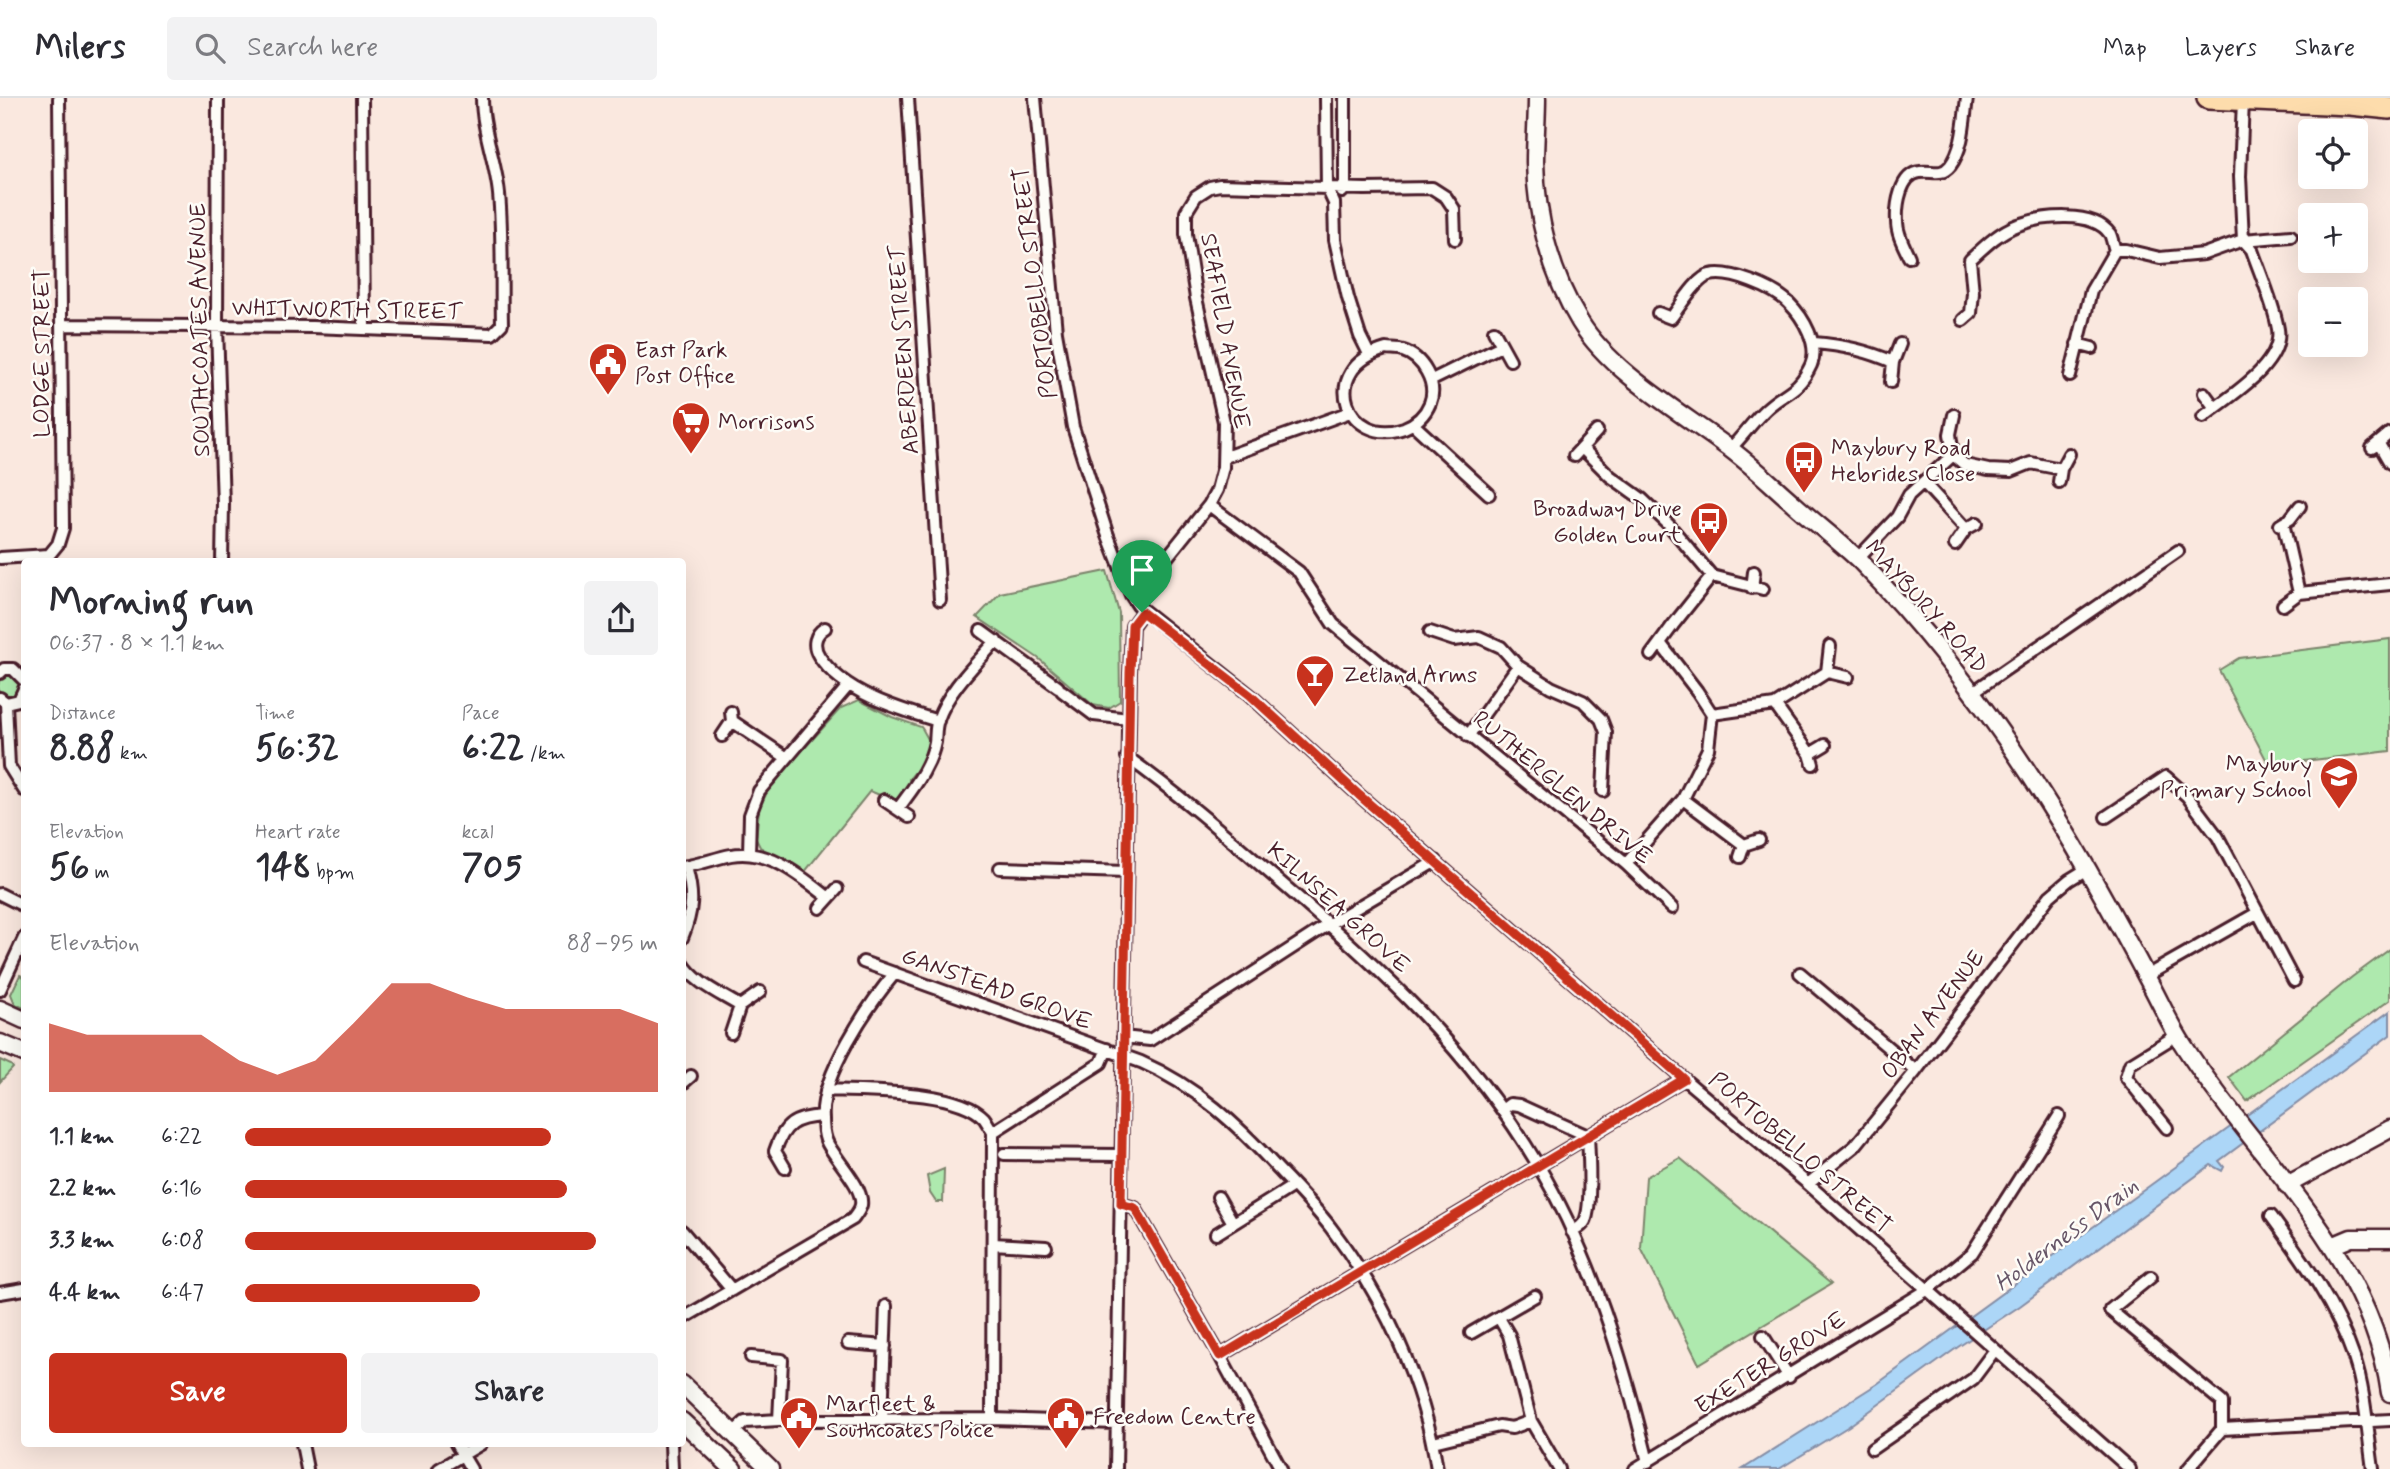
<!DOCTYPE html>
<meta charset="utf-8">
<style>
body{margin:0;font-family:Mynerve,sans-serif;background:#f2f2f3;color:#2b2b33;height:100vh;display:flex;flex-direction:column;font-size:26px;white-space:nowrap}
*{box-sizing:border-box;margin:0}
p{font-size:23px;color:#7c7c81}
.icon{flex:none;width:38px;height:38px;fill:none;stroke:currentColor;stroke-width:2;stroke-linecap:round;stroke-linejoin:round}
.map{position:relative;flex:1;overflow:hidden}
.drawer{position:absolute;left:21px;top:460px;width:665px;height:889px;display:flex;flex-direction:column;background:#fff;border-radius:7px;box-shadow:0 7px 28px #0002}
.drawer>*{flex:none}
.buttons{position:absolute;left:2298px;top:21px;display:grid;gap:14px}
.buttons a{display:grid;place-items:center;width:70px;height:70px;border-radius:7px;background:#fff;box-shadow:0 7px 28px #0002;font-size:35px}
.pin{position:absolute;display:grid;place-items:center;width:60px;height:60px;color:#fff;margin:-72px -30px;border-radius:50% 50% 50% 0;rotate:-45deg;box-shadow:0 0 7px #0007}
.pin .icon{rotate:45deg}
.round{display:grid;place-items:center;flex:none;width:74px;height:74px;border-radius:7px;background:#f2f2f3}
.head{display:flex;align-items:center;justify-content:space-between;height:119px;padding:0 28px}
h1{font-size:38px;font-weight:700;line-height:52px}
.metrics{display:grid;grid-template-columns:repeat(3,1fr);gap:10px;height:119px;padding:7px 28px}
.metrics div{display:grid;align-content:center}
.metrics b{font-size:35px;font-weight:700}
.metrics small{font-size:19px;font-weight:400}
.metrics p{font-size:19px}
.chart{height:196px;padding:14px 28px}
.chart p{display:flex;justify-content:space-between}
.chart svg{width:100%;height:126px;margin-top:7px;fill:#c8321e;opacity:.7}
.action{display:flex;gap:14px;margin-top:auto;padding:14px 28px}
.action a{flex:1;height:80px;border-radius:7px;background:#c8321e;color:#fff;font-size:28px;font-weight:700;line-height:80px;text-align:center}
.action a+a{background:#f2f2f3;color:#2b2b33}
ul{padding:0 28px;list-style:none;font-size:23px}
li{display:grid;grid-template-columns:112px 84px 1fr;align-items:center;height:52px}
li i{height:18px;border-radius:9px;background:#c8321e}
header{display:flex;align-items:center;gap:42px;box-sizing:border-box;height:98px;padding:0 35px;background:#fff;border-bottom:2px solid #e1e1e2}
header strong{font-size:33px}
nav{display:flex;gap:38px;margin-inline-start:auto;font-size:24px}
.search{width:490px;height:63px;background:#f2f2f3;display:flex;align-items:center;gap:18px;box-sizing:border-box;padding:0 24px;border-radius:7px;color:#7c7c81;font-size:26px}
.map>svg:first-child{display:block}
.green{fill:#aee9ae;stroke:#7c846c;stroke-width:2}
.water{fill:#acd6f7;stroke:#858da5;stroke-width:2}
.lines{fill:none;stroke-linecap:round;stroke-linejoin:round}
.street-casing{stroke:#4a1f2b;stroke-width:16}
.secondary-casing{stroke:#4a1f2b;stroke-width:21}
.highway-casing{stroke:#4a1f2b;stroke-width:26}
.street{stroke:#fdfcf7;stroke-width:10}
.secondary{stroke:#fdfcf7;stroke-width:16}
.highway{stroke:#fddcac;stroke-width:21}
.route-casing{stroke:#fff;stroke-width:14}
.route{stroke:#c8321e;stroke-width:9}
.labels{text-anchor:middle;stroke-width:5;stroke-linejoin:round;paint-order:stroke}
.street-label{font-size:23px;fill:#4a1f2b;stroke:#fdfcf7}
.poi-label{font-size:23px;fill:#4a1f2b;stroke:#fdfcf7;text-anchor:start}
.water-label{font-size:24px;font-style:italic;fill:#675668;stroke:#fdfcf7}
</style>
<header>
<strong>Milers</strong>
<div class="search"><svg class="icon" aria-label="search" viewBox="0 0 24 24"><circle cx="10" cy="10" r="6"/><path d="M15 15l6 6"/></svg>Search here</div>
<nav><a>Map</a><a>Layers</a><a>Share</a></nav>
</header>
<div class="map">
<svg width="2390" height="1371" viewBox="0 0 2390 1371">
<rect width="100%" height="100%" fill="#fae8df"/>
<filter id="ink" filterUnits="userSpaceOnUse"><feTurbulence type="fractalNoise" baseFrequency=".0143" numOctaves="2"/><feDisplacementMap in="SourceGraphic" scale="14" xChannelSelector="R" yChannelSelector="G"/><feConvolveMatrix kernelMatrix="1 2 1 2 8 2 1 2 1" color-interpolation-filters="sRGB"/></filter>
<g filter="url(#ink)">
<path class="green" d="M 1107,473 L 1119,515 L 1120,603 L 1109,610 L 1093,607 L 1038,560 L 977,519 L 1000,495 Z
M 2390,541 L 2390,653 L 2269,667 L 2219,572 L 2239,560 Z
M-2 588a11 11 0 1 1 22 0a11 11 0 1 1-22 0Z
M 859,602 L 892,619 L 921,629 L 923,632 L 928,641 L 929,652 L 926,661 L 909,681 L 910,689 L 894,703 L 870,693 L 804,775 L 760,749 L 756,741 L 759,711 L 770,688 L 821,632 L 841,610 Z
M 2390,851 L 2390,902 L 2247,1003 L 2229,979 L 2352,879 Z
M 20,877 L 24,879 L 24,910 L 15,906 L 11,896 Z
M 0,962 L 11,967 L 13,970 L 0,984 Z
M 1680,1060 L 1831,1186 L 1699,1266 L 1641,1150 L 1646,1079 Z
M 944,1071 L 943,1104 L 936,1104 L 930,1095 L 927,1078 Z"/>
<path class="water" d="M 2390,913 L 2390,937 L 2219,1063 L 2224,1069 L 2222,1073 L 2211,1067 L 2020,1208 L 1958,1249 L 1849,1328 L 1779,1371 L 1743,1371 L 1877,1286 Z"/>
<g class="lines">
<g class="street-casing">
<path id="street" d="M 218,0 L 217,229 L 223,406 L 222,464
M 362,0 L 364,231
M 908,0 L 940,502
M 1035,0 L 1056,234 L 1073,329 L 1107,435 L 1131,497 L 1139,509 L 1250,597 L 1359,697 L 1684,981 L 1808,1086 L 2130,1371
M 1326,0 L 1327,90 L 1334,105 L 1335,142 L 1348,200 L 1360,238 L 1369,256
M 1342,94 L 1345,90 L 1345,0
M 1909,159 C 1904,148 1897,136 1897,124 C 1896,108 1900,76 1920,74 C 1932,72 1941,79 1950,68 C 1964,50 1964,21 1967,0
M 1658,215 L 1671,220 C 1679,210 1697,179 1710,177 C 1730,172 1774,190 1789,205 C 1803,219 1820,247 1811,267 C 1798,295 1785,293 1766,311 C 1753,323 1743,338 1730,351
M 1963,222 L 1971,215 L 1973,195 L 1970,162 C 1985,148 1999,134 2018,127 C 2042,118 2093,112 2110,136 C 2112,140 2113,147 2115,152
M 62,227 L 312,229 L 492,236 L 502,226 C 501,183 503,139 499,96 C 496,64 482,32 482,0
M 1494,233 L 1510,262
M 1814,245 C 1842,247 1866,252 1893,264
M 2077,246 L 2092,250
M 1386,251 C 1391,252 1398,251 1403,253 C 1422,259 1438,285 1430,305 C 1425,317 1417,325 1404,330 C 1348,350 1315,271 1386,251 Z
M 2070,278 L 2091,193 L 2115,152 L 2126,152 L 2160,160 L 2204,156 L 2243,142 L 2291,138
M 1432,282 L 1501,248
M 1891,284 L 1893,264 L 1900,246
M 2204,295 L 2215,310
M 1954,317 L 1950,336 L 1953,357 L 1965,367 L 1988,372 L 2011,373 L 2031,365 L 2061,371
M 2203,319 C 2228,299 2284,267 2278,231 C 2274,207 2260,175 2252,152 L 2243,142 L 2240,78 L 2243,2
M 1413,326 L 1489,396
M 2379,346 L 2390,365
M 2372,350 L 2390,335
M 1583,351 L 1610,378 L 1642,401 L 1668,426 L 1712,478 L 1763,491
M 1574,358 L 1597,333
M 1225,359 L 1350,314
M 2059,384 L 2061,371 L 2069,356
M 1924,385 L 1966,431
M 1209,407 L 1299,474 L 1333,526 L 1626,766 L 1672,810
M 2283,425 L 2299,495
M 2280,427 L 2290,421 L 2300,408
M 1955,447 L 1966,431 L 1977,425
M 0,460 L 49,457 L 58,446 L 63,430 L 59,0
M 1857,461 L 1897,419 L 1909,397 L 1953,357
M 1752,490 L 1754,474
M 1131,497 L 1164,463 L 1209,407 L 1217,392 L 1223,369 L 1224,324 L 1196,200 L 1186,136 L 1186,114 L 1196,98 L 1210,89 L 1220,87 L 1365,91 L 1432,90 L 1446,99 L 1454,111 L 1455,141
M 2283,507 L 2299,495 L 2390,486
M 825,530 C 815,536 812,547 819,558 C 842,594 898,611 938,623
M 981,533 L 1058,589
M 1430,534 L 1454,542 L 1479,539 L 1501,549 L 1518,568 L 1551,589 L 1583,603 L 1601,621 L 1606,634 L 1603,693
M 1830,548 L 1827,574 L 1848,579
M 1651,557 L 1673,527 L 1712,478
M 0,575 L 4,571 L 13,571 L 24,582
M 1062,593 L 1094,617 L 1129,621
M 1973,594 L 2178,453
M 0,600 L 6,605 L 9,668 L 24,692
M 6,605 L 19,602 L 24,591
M 1775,607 L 1810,656 L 1813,666
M 731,614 L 732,623 L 787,660
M 1712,616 L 1775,607 L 1827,574
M 722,638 L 732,623
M 1468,638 L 1518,568
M 1810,656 L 1825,647
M 1127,659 C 1180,697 1229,740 1279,783 C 1379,869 1470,952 1538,1067 C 1592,1158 1623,1262 1648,1364
M 1683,701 L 1744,747
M 884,702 L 909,719
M 898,711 C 913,690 930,670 935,644 C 936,637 935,629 938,622 C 948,592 976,566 996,543
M 2106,719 L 2166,679 L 2187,698 L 2218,739 L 2294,883
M 749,755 L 750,717 L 759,693 L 848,588
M 1740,759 L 1744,747 L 1759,742
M 1626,766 L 1683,701 L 1708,651 L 1712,616 L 1697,593 L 1660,545
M 682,769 C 699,767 715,760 731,757 C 769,750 802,779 829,800
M 1000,770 L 1126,774
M 0,796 L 24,808
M 820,810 L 837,791
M 682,840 C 693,813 694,797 686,769
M 682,864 C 694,885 721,896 740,908
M 863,864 L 1141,964 C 1196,988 1238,1027 1278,1071 C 1296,1090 1315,1109 1331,1130 C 1384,1200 1424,1284 1437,1371
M 1800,875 L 1916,973
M 2146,878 L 2257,815
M 0,892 L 24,840
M 731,935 L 740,908 L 760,894
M 1123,939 L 1150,942 L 1329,826 L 1436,763
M 682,986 L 691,978
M 826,992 C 865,994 957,991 984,1020 C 987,1024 990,1030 993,1034 L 992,1321
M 1502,1012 L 1510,1006 L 1519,1007 L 1543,1018
M 1548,1020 L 1588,1038 C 1589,1056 1592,1109 1585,1123 C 1582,1129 1577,1131 1572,1134
M 2167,1030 L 2126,979 L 2130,966 L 2177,937
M 993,1034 L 1101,965 L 1107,951
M 1004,1056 L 1120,1057
M 785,1070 L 775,1053 C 784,1026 794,1020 822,1018
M 1808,1086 L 1855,1048 L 1916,973 L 2050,798 L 2069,782 L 2087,771
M 1218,1099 L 1233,1125
M 1121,1106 L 1135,1110 L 1220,1258 L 1281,1371
M 2271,1118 C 2304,1163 2336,1207 2354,1260 C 2365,1292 2368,1337 2373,1371
M 682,1133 L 732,1192
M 1216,1136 L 1293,1088
M 993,1146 L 1046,1149
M 2151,1179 L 2110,1212 L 2222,1304 L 2222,1331
M 0,1195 L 24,1191
M 1499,1220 L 1509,1237 L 1531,1323 L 1559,1371
M 682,1221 L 853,1121 C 856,1117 860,1112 861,1107 C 864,1088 833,1060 826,1042 C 824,1036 823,1027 823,1021 C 819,979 869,906 895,875
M 1471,1235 L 1535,1198
M 1763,1238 L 1789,1279
M 848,1245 L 885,1248
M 1220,1258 L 1684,981
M 751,1259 L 782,1262 L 779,1322
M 882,1323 L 886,1208
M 733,1335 L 745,1324 L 779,1322 L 992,1321 L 1116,1325
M 1433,1344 L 1499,1328 L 1512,1330 L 1531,1323
M 302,1346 L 307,1371
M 456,1346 L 471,1371
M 671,1346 L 672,1371
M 1872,1351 L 1973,1281 L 1994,1253
M 439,1371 L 481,1346
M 1116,1371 L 1130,575 L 1132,528 L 1142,514
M 1635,1371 L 1927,1192 L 1972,1155 L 2059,1018
M 2188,1371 L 2222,1331 L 2390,1322"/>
</g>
<g class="secondary-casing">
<path id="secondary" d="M 1537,0 C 1537,21 1535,43 1535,64 C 1536,119 1551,177 1580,224 C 1611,274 1679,313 1726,348 C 1750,365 1771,386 1793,405 C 1815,425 1839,443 1860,463 C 1950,555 2024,660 2088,772 C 2110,811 2132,851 2153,891 C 2163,910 2172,930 2184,948 C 2256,1060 2371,1157 2390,1295
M 0,911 L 24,922
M 0,945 L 24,955
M 2287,1087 L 2390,1031
M 2332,1148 L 2351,1140 L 2390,1140
M 682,1286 L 770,1371
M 682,1323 L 733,1371"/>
</g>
<g class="highway-casing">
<path id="highway" d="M 2208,0 L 2350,6 L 2390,10"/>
</g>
<use href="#street" class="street"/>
<use href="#secondary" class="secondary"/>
<use href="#highway" class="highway"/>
</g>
</g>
<g class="lines" filter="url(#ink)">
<g class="route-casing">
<path id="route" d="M 1142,514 L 1250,597 L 1359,697 L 1684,981 L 1220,1258 L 1135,1110 L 1121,1106 L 1130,575 L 1132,527 Z"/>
</g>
<use href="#route" class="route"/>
</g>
<defs>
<g id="civic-pin" transform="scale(2.0125)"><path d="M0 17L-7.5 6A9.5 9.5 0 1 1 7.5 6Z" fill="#c8321e" stroke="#fdfcf7"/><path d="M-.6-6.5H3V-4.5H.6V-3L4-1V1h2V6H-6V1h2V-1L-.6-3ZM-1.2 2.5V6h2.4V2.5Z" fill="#fff"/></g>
<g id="supermarket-pin" transform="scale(2.0125)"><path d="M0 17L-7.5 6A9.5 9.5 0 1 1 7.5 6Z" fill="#c8321e" stroke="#fdfcf7"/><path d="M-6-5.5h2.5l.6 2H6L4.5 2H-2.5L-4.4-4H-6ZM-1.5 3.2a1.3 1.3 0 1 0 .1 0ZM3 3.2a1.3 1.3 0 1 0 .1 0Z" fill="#fff"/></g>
<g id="bus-pin" transform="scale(2.0125)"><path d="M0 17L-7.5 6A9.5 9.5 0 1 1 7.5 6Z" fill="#c8321e" stroke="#fdfcf7"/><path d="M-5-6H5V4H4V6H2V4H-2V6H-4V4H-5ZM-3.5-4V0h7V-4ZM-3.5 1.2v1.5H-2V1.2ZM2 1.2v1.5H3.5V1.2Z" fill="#fff"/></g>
<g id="bar-pin" transform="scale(2.0125)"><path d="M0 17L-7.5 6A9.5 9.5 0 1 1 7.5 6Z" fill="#c8321e" stroke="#fdfcf7"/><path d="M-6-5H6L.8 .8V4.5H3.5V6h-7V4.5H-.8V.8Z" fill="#fff"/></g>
<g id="school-pin" transform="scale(2.0125)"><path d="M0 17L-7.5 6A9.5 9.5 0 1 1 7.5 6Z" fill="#c8321e" stroke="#fdfcf7"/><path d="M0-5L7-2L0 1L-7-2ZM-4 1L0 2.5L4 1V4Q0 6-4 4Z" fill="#fff"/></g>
</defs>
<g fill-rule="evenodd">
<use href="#civic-pin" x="608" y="264"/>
<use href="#supermarket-pin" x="691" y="323"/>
<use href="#bus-pin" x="1804" y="362"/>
<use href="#bus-pin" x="1709" y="423"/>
<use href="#bar-pin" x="1315" y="576"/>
<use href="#school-pin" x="2339" y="678"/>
<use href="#civic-pin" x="799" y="1318"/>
<use href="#civic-pin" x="1066" y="1318"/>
</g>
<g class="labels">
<g class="street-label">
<text transform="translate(1034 185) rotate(-97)" y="8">PORTOBELLO STREET</text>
<text transform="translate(347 211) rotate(1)" y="8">WHITWORTH STREET</text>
<text transform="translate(199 232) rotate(-91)" y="8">SOUTHCOATES AVENUE</text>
<text transform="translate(1226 233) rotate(80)" y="8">SEAFIELD AVENUE</text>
<text transform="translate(903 252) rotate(-94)" y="8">ABERDEEN STREET</text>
<text transform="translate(41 255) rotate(-90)" y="8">LODGE STREET</text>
<text transform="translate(1927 508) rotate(48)" y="8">MAYBURY ROAD</text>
<text transform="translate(1563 689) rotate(40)" y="8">RUTHERGLEN DRIVE</text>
<text transform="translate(1339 809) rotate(42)" y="8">KILNSEA GROVE</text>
<text transform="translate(997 890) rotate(20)" y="8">GANSTEAD GROVE</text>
<text transform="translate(1932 916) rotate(-53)" y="8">OBAN AVENUE</text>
<text transform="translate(1801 1054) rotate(41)" y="8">PORTOBELLO STREET</text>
<text transform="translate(1770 1264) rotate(-32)" y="8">EXETER GROVE</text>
</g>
<g class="poi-label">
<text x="635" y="259">East Park<tspan x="635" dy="26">Post Office</tspan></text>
<text x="718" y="331">Morrisons</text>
<text x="1831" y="357">Maybury Road<tspan x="1831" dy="26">Hebrides Close</tspan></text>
<text x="1682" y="418" text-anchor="end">Broadway Drive<tspan x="1682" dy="26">Golden Court</tspan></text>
<text x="1342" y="584">Zetland Arms</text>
<text x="2312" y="673" text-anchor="end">Maybury<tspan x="2312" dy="26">Primary School</tspan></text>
<text x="826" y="1313">Marfleet &amp;<tspan x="826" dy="26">Southcoates Police</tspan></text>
<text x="1093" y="1326">Freedom Centre</text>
</g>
<g class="water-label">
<text transform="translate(2066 1136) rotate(-37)" y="8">Holderness Drain</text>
</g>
</g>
</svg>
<div class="buttons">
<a><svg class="icon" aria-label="locate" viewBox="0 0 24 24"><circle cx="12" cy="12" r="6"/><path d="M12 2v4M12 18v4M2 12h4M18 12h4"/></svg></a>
<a>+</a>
<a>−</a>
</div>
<div class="pin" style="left:1142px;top:514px;background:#1e9e55"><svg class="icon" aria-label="arrive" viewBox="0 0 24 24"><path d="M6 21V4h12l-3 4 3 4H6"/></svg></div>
<section class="drawer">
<div class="head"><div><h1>Morning run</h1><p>06:37 · 8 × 1.1 km</p></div><a class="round"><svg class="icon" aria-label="share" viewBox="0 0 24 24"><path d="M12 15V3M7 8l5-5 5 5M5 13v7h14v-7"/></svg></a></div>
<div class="metrics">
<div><p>Distance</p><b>8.88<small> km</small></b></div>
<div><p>Time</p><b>56:32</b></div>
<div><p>Pace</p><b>6:22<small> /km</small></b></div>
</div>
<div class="metrics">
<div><p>Elevation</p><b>56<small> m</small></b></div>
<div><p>Heart rate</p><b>148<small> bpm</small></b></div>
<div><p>kcal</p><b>705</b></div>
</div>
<div class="chart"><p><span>Elevation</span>88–95 m</p>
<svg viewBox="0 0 160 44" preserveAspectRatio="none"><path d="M0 44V20L10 24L20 24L30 24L40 24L50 33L60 38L70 33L80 20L90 6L100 6L110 11L120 15L130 15L140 15L150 15L160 20V44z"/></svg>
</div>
<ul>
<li><b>1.1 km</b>6:22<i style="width:74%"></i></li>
<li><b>2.2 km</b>6:16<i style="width:78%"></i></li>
<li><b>3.3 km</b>6:08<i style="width:85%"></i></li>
<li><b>4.4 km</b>6:47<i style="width:57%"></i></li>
</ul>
<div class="action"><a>Save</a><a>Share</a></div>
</section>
</div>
